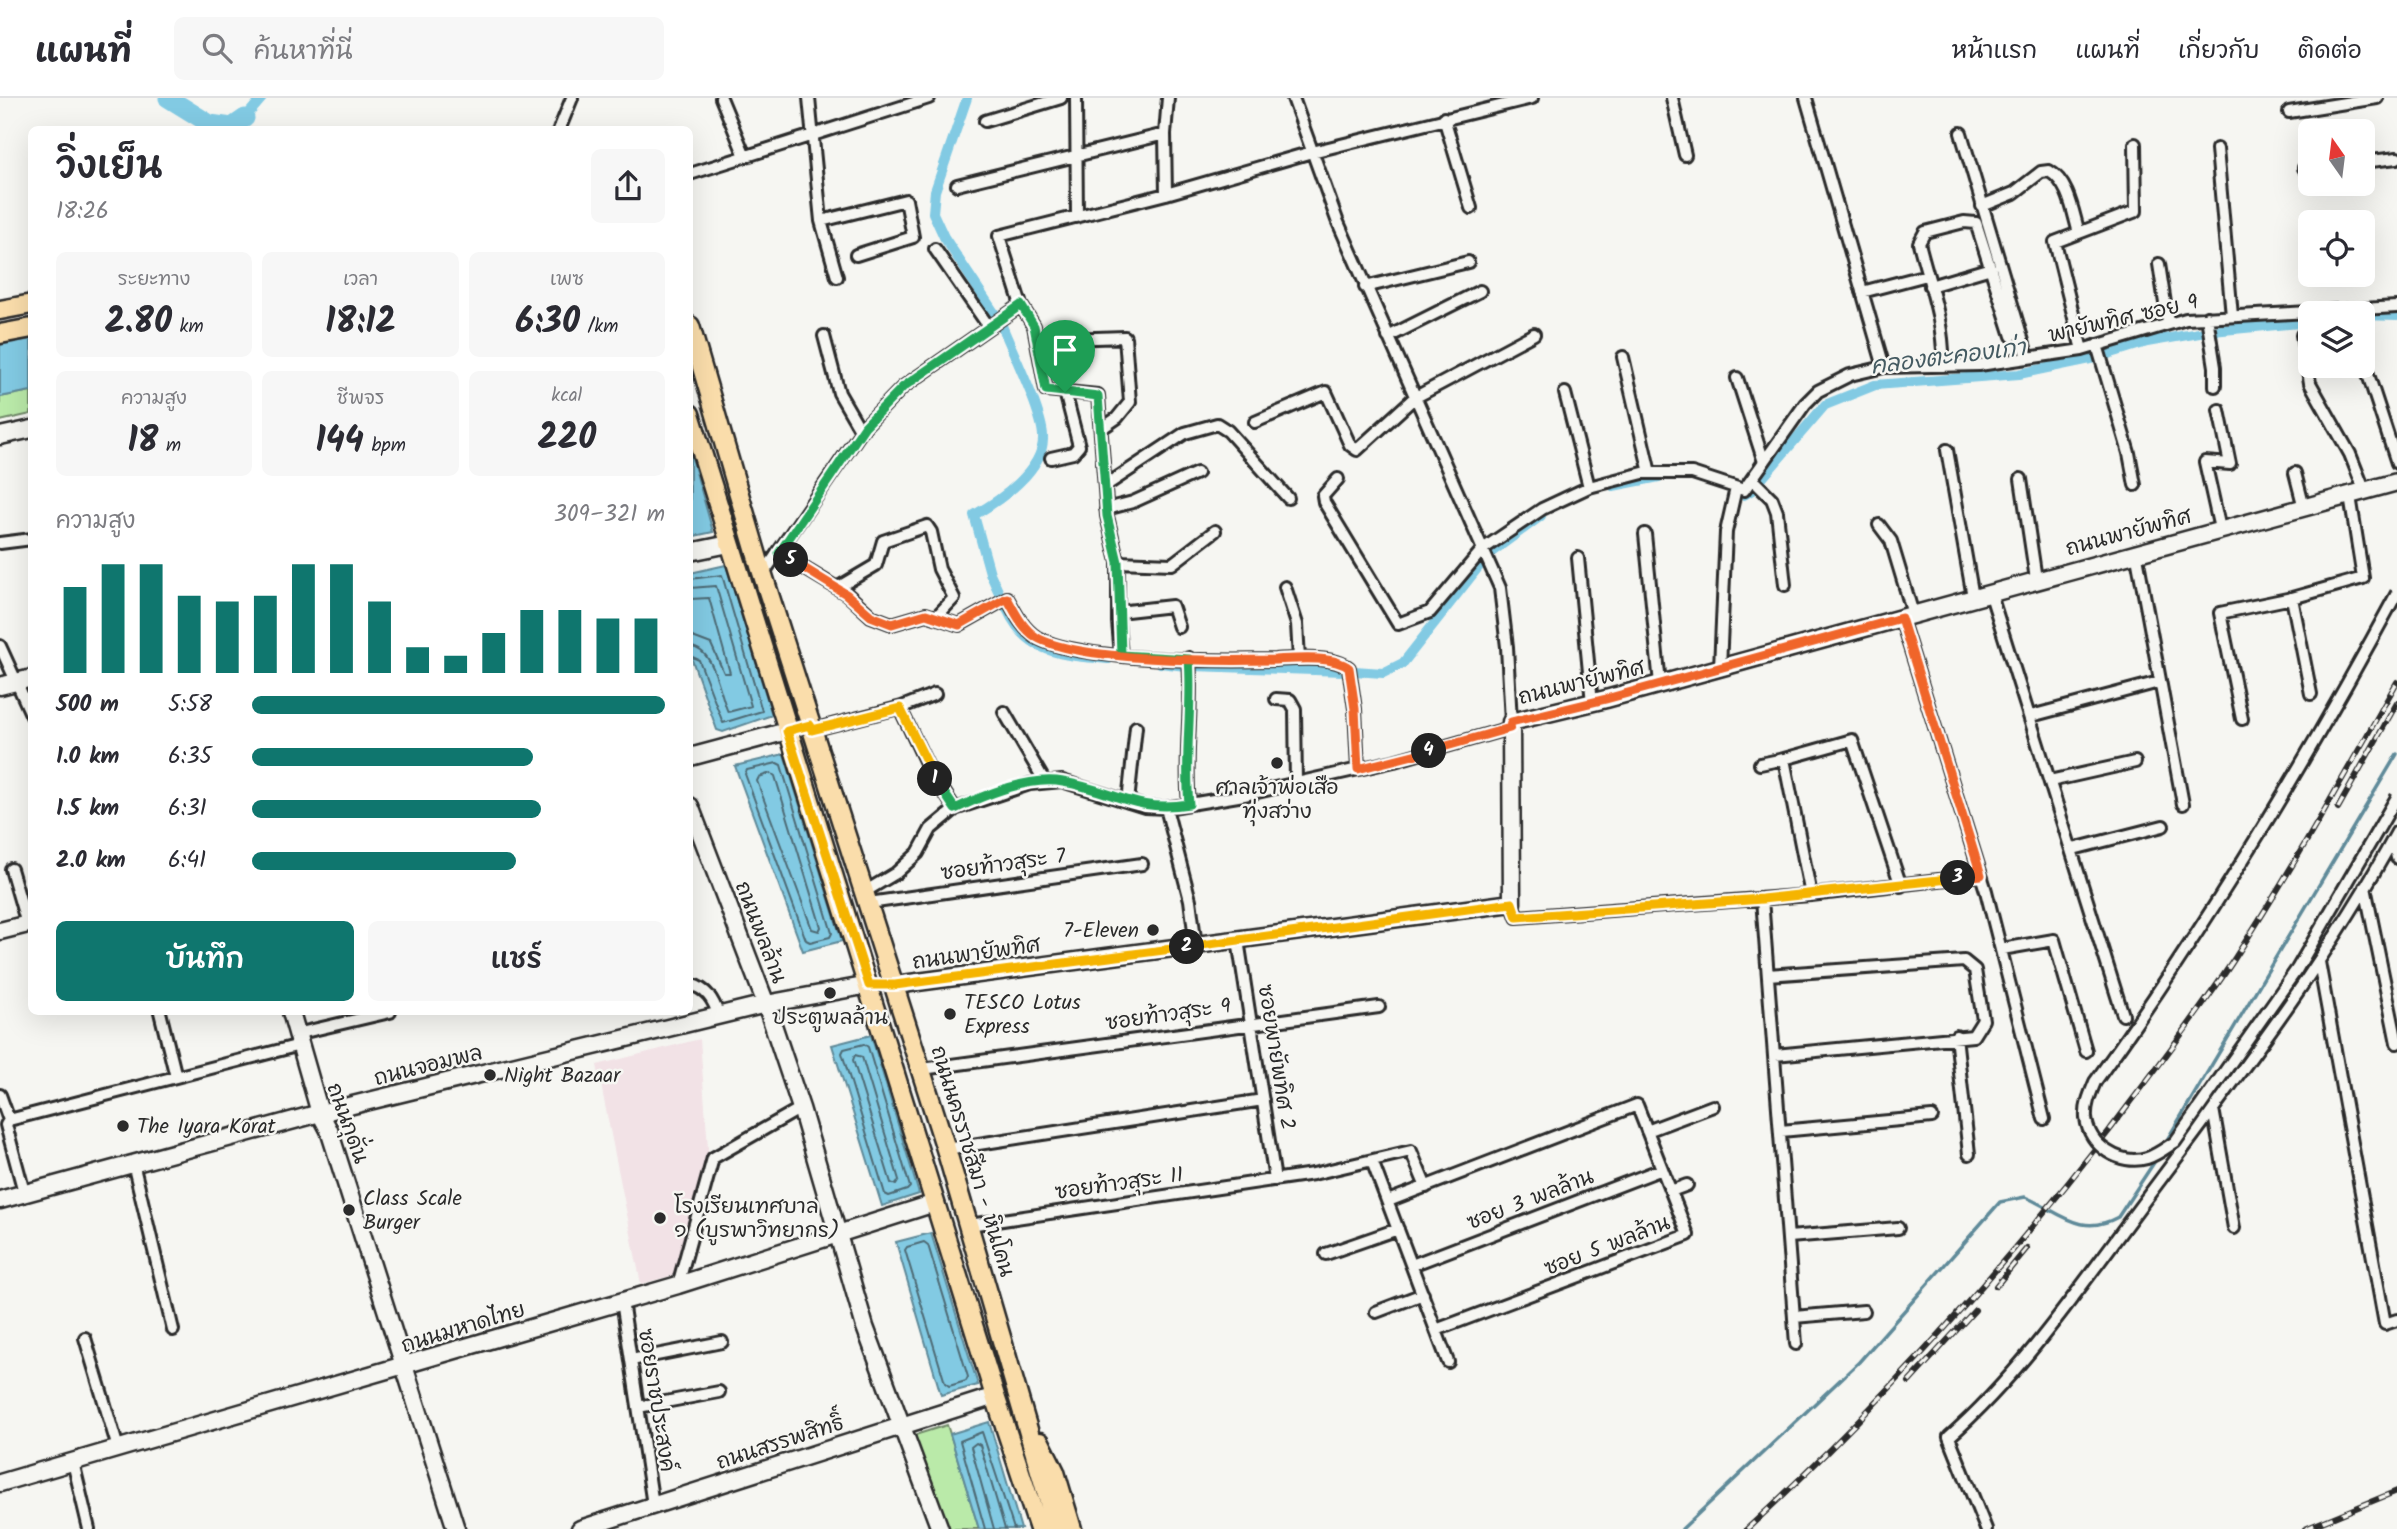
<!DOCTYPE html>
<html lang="th">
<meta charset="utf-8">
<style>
body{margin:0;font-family:Kalam,"Playpen Sans Thai",sans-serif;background:#f7f7f7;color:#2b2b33;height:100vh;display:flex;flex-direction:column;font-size:26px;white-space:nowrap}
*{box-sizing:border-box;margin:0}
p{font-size:23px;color:#7c7c81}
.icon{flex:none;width:38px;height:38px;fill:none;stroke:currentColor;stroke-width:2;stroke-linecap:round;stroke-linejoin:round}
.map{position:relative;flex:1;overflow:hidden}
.details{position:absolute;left:28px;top:28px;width:665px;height:889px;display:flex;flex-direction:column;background:#fff;border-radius:10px;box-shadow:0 7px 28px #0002}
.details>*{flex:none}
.needle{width:46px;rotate:346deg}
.controls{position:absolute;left:2298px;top:21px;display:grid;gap:14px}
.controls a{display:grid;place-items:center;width:77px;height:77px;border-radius:10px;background:#fff;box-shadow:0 7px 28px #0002;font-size:35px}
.pin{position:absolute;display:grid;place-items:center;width:60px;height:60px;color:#fff;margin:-72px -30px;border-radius:50% 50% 50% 0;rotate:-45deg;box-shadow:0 0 7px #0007}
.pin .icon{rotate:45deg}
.km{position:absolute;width:35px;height:35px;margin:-18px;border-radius:50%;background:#222;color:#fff;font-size:19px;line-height:35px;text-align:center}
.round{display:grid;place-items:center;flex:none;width:74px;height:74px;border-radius:10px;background:#f7f7f7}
.summary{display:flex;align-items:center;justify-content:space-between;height:119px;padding:0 28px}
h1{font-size:38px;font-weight:600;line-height:52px}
.stats{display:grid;grid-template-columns:repeat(3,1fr);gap:10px;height:119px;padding:7px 28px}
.stats div{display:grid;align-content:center;border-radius:10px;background:#f7f7f7;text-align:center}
.stats b{font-size:35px;font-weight:600}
.stats small{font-size:19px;font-weight:400}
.stats p{font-size:19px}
.chart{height:196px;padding:14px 28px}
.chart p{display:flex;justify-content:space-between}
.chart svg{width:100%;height:126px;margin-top:7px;stroke:#0f766e;stroke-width:6}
.button{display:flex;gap:14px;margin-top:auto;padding:14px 28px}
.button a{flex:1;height:80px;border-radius:10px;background:#0f766e;color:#fff;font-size:28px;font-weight:600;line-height:80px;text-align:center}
.button a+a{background:#f7f7f7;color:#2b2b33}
ul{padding:0 28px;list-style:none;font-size:23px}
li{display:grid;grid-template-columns:112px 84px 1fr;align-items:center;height:52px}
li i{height:18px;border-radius:9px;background:#0f766e}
header{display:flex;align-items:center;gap:42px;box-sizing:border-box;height:98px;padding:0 35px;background:#fff;border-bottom:2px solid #e1e1e2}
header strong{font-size:33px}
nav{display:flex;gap:38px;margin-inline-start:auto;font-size:24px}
.search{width:490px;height:63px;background:#f7f7f7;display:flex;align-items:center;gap:18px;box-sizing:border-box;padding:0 24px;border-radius:10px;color:#7c7c81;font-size:26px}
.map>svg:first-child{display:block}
.built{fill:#f2e2e6}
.green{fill:#baeaa9;stroke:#728a6a;stroke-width:2}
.water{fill:#82cae3;stroke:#5f8a99;stroke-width:2}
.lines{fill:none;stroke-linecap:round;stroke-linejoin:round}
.shore{stroke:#4e6b75;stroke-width:2}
.stream{stroke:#5f8a99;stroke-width:3.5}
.canal{stroke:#82cae3;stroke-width:10}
.river{stroke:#82cae3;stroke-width:19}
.street-casing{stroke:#2b2b2b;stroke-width:16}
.secondary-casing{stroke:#2b2b2b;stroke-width:21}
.primary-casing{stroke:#2b2b2b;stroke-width:23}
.street{stroke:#f6f6f2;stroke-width:10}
.secondary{stroke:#f6f6f2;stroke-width:16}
.primary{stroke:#faddab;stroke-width:18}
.rail-casing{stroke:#2b2b2b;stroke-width:6}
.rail{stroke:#f6f6f2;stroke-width:3.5;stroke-dasharray:10;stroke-linecap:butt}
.street-bridge-casing{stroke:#2b2b2b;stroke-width:16;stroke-linecap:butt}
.street-bridge{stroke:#f6f6f2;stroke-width:10}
.split-1-casing{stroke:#fff;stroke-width:14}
.split-2-casing{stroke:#fff;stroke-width:14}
.split-3-casing{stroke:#fff;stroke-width:14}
.split-4-casing{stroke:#fff;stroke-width:14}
.split-5-casing{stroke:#fff;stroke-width:14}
.split-6-casing{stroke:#fff;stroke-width:14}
.split-1{stroke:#22a559;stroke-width:9}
.split-2{stroke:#f5b400;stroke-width:9}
.split-3{stroke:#f5b400;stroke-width:9}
.split-4{stroke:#f0652b;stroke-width:9}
.split-5{stroke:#f0652b;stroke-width:9}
.split-6{stroke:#22a559;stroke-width:9}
.poi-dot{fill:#2b2b2b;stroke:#f6f6f2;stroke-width:2.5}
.labels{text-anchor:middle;stroke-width:5;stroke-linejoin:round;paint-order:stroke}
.street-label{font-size:21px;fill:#2b2b2b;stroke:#f6f6f2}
.poi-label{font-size:21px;fill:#2b2b2b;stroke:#f6f6f2;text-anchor:start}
.water-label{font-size:23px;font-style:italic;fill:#455b62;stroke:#f6f6f2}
</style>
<header>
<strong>แผนที่</strong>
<div class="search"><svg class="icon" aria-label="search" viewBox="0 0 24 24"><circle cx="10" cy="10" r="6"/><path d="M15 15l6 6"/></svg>ค้นหาที่นี่</div>
<nav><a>หน้าแรก</a><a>แผนที่</a><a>เกี่ยวกับ</a><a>ติดต่อ</a></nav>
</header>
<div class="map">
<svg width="2397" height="1431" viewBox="0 0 2397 1431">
<rect width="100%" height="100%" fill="#f6f6f2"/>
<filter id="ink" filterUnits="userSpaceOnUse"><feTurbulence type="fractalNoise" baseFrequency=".0143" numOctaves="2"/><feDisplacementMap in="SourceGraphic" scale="14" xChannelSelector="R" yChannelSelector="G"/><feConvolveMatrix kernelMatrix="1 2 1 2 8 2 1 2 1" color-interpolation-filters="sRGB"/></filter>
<g filter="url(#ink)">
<path class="built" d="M 700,941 L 709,1063 L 678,1176 L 641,1186 L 597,967 Z"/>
<path class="green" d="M 31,293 L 31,316 L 0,323 L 0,299 Z
M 947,1327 L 950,1336 L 979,1431 L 943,1431 L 915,1337 Z"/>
<path class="water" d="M 31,241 L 31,293 L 0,299 L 0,247 Z
M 690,353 L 713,434 L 690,439 Z
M 726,467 L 772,617 L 723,634 L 717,632 L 690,556 L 690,475 Z
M 784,656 L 842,843 L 803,853 L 735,668 Z
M 871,937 L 919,1096 L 882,1108 L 832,947 Z
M 931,1135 L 978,1287 L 941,1297 L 896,1144 Z
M 989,1324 L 1021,1431 L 979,1431 L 950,1336 Z"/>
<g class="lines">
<path class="shore" d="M 690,481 L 722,477 L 762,613 L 723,625 L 699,562 L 690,558
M 690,490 L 716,488 L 751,608 L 728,614 C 719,595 715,550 690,549
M 690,501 L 709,500 L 730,575 L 724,575 L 711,546 L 690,538
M 777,665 L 781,667 L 832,835 L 830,839 L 810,844 L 806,842 L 745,676 L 747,672 Z
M 771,675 L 775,678 L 821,829 L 819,833 L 812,831 L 757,683 L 759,679 Z
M 864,946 L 868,949 L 910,1089 L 907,1092 L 889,1098 L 885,1096 L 842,955 L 844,951 Z
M 855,957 L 862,959 L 899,1082 L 896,1087 L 891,1085 L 853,962 Z
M 924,1144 L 928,1147 L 968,1279 L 966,1283 L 949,1288 L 945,1285 L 905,1152 L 907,1149 Z
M 985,1431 L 960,1343 L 982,1334 L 1014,1431
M 994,1431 L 971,1349 L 976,1345 L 980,1347 L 1005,1431"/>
<path class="stream" d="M 2164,1047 L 2397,656
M 1682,1431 L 1859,1264 L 2000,1104 L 2025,1099 C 2059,1113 2080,1140 2118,1119 L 2157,1060"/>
<path class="canal" d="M 967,0 L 935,93 L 933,115 L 944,139 L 997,219
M 245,20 L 262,0
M 2362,217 L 2397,218
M 2212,233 L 2310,224
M 2105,257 L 2147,244 L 2205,234
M 1759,384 L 1825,307 L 1875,287 L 2019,276 L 2095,260
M 1613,388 L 1659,379
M 1740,395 L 1744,397 L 1754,391
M 1489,456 L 1541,418
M 999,495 L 990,475 L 974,417 C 999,403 1045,372 1043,338 C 1042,313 1011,251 1001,225
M 1007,511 C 1027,556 1063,558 1109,561
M 1160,565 L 1186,568
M 1193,568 L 1344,573
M 1354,573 L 1383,575 L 1403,565 L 1484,462"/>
<path class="river" d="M 168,0 L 210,26 L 232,29 L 245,20"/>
<g class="street-casing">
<path id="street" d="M 721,0 L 745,58
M 809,0 L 821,123 L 837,179
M 1076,0 L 1077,119
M 1293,0 L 1337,122 L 1500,490 L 1507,549 L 1511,624
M 1672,0 L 1685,57
M 1806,0 L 1884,269
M 2289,14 L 2377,0
M 1444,20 L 1471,110
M 985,23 L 1061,0
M 559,32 L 572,0
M 1961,35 L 2028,260
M 2217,51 L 2232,218
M 2362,64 L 2397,60
M 2304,70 L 2310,70
M 690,76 L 929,0
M 957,87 L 1165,36
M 1166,96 L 1165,36 L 1168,0
M 1982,108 L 2014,95 L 2041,74 L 2049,73 C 2069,84 2073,115 2079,135
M 821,123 L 906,102 L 913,139 L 856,157
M 935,151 L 989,229
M 2159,166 L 2168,225
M 1930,188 L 1991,170
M 1365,189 L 1468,164
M 1862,194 L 1927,177
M 2207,219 L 2215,269 L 2215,288
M 2302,237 L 2310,285 L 2350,356 L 2365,394
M 824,238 L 839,295 L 861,333
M 1388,239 L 1480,193
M 1037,242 L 1125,239 L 1130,304 L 1117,320 L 1101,331
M 2097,247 L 2129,355 L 2135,387
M 2082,252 L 2055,144 L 2136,113 L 2135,46
M 2362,258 L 2397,365
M 1623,259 L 1650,375
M 1943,268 C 1945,226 1929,185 1919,145 L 1925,134 L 1964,124 L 1976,125 L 2012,238
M 1737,280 L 1764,364
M 1565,295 L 1589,389
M 2219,312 L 2230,366 L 2205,364 L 2220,431
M 1255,324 L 1326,294 L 1350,347 L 1357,352 L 1414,300 L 1534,236
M 1947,352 L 1973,499
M 1051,360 L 1073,355 L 1079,348 L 1065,294
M 2295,375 L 2304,410
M 1338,381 L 1323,398 L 1324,404 L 1398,526 L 1430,514 L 1483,451 L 1542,411 L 1589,389 L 1643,375 L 1692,375 L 1744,392 L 1805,306 L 1818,293 L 1850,277 L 1884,269 L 1979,267 L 2082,252 L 2186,221 L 2397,209
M 1752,381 L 1772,401 L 1777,414 L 1785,487
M 2021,381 L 2036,481
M 1105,388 L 1185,335 L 1217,326 L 1228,333 L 1288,400
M 1106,411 L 1133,404 L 1197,375
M 1879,427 L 1891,443 L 1913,516
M 1645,436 L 1660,586
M 0,445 L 32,441
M 2136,453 L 2183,706
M 779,455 L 847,496 L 871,518 L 892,526 L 926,516 L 959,527 L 1007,500 C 1015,514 1022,530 1036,539 C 1078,564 1223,563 1275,562 C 1295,561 1333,557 1349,570 L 1355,611 L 1358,671
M 1578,460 L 1592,605
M 1118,464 L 1172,466 L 1215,433
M 763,476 L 865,328 L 903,289 L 1021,207
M 1285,489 L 1297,526 L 1299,561
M 837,490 L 876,467 L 883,443 L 927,428 L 931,434 L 939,471 L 954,500 L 936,519
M 1990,494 L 2123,917
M 2292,500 L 2311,596
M 1118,514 L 1172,508 L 1179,529
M 1901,520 L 1986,793 L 2044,1021
M 0,548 L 32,618
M 1121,557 L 1118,524 L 1118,464 L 1107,418 L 1098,297 L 1046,292 L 1034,228 L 1021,207 L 999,138 L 1166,96 L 1312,54 L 1532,0
M 1720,569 L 1726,434 L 1736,390
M 1276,601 L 1290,602 L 1295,611 L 1296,685
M 900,610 L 927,667 L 955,711
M 1004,614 L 1045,684
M 2031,618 L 2159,584
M 2242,621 L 2220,515 L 2292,500 L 2363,480 L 2350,398
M 812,632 L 902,609 L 935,596
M 1760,666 L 1784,661
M 2050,683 L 2135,664
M 1128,704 L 1136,629
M 1189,706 C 1184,658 1193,609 1189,560
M 1166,710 L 1190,802 L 1196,848
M 2393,741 L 2397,760
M 2073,751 L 2163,728
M 11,771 L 27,826
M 2365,789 L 2397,945
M 866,793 L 896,775 L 918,755 L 931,731 L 955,711 L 1030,686 L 1062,683 L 1145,709 L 1166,710 L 1244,697 L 1394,663 L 1510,630
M 1811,797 L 1784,661 L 1852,642 L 1901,788
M 1762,801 L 1796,1246
M 869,805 L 1142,766
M 1512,805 L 1517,819 L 1811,797 L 1981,777
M 1238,842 L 1275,1082
M 2002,851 L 2054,842 L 2086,953
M 2319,864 L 2385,1226 L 2397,1222
M 1768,877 L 1964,863 L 1975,872 L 1983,922 L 1973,938 L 1775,957
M 690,886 C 707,891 713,901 719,918
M 160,914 L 176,979
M 296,936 L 390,914
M 1956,938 L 1969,1056
M 922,971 L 1379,909
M 0,997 L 9,1022
M 2213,1011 L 2234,1130
M 1647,1033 L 1713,1008
M 1781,1033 L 1932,1019
M 946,1051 L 1263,1002
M 1372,1063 L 1448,1264
M 133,1065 L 173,1232
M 1671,1093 L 1687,1087
M 24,1094 L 6,1027 L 9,1022 L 300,947
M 1388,1103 L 1637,1007 L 1688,1137 L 1436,1232
M 969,1127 L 1313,1076 L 1411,1053 L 1426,1089
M 1789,1139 L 1898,1130
M 1326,1156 L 1398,1131
M 1412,1167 L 1662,1071
M 678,1187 L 713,1060 L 801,1010
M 622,1203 L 653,1407
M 1376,1214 L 1423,1196
M 1794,1219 L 1864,1213
M 85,1240 L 118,1350
M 631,1262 L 722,1244
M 638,1309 L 719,1294
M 73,1364 L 89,1431
M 1986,1431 L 1949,1339 C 2024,1273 2085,1182 2145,1102 C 2234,983 2326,865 2397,734"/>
</g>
<g class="secondary-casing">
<path id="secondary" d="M 0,338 L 32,331
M 690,454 L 729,446
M 0,588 L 32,580
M 690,659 L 787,633
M 690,708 L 766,906 L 801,1010 L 865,1229 L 940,1431
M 0,833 L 32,825
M 895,887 L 1512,805 L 1511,624 L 1606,601 L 2397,384
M 291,914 L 320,1015 L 329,1032 L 456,1431
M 0,1102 L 320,1015 L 766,906 L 869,887
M 0,1385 L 678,1187 L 935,1105
M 580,1431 L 995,1298"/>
</g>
<g class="primary-casing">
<path id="primary" d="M 0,212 L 32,206
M 690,228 L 760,468 L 946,1051 L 1057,1431
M 0,236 L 32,230
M 690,316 L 995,1298 L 1039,1431
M 1040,1344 L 1055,1374 L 1072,1431"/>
</g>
<use href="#street" class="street"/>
<use href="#secondary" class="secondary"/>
<use href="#primary" class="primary"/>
<g class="rail-casing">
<path id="rail" d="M 2338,710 L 2397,605
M 1996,1188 L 2027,1150
M 1909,1284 L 1975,1212
M 1747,1431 C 1879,1309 1999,1175 2109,1033 C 2151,977 2195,921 2233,863 C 2292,772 2344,678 2397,584
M 2305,1431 L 2397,1393"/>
</g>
<use href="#rail" class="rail"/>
<g class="street-bridge-casing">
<path id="street-bridge" d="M 2397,495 C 2306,664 2208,827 2095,984 C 2090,996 2085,1007 2086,1020 C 2089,1048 2120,1068 2147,1060 C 2157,1057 2167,1049 2175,1044 L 2297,871 L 2397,699"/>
</g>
<use href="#street-bridge" class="street-bridge"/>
</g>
</g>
<g class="lines" filter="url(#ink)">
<g class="split-1-casing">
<path id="split-1" d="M 935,681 L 955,711 C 984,697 1030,678 1063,684 C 1114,692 1133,715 1189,706 C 1184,657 1193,609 1189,561 L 1121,557 L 1118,464 L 1107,418 L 1098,298 L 1065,294"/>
</g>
<g class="split-2-casing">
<path id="split-2" d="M 935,681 L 900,610 L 812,632 L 810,627 L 787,633 L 869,887 L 895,887 L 1187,849"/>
</g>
<g class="split-3-casing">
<path id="split-3" d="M 1187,849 L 1512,805 L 1517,819 L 1762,801 L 1958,780"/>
</g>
<g class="split-4-casing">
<path id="split-4" d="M 1429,653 L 1510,630 L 1511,624 L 1606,601 L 1901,520 L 1981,777 L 1958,780"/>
</g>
<g class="split-5-casing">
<path id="split-5" d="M 791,462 L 846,496 L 871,518 L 892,526 L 926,516 L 959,527 L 1007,500 C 1015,514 1022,530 1036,539 C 1078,564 1222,563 1275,562 C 1295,561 1333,557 1349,570 L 1355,611 L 1358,671 L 1429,653"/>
</g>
<g class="split-6-casing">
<path id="split-6" d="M 791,462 L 779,455 L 865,328 L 903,289 L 1021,207 L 1034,228 L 1046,292 L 1065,294"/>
</g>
<use href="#split-1" class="split-1"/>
<use href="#split-2" class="split-2"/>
<use href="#split-3" class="split-3"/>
<use href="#split-4" class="split-4"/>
<use href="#split-5" class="split-5"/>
<use href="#split-6" class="split-6"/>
</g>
<g class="poi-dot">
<circle cx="1277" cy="665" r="7"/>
<circle cx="1153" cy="832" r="7"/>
<circle cx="830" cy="895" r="7"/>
<circle cx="950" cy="916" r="7"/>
<circle cx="490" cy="977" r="7"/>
<circle cx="123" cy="1028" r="7"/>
<circle cx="349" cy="1112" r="7"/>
<circle cx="660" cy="1120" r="7"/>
</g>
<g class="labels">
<g class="street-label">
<text transform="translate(2123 220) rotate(-13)" y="7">พายัพทิศ ซอย 9</text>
<text transform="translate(2128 434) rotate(-15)" y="7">ถนนพายัพทิศ</text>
<text transform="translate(1581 584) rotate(-14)" y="7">ถนนพายัพทิศ</text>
<text transform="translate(1003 766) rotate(-8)" y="7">ซอยท้าวสุระ 7</text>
<text transform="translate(761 834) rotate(69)" y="7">ถนนพลล้าน</text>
<text transform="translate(976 855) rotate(-8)" y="7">ถนนพายัพทิศ</text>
<text transform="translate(1168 916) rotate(-8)" y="7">ซอยท้าวสุระ 9</text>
<text transform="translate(1277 959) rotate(81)" y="7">ซอยพายัพทิศ 2</text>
<text transform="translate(428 967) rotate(-14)" y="7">ถนนจอมพล</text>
<text transform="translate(348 1025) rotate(70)" y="7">ถนนกุดั่น</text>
<text transform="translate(973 1063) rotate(73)" y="7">ถนนนครราชสีมา - หินโคน</text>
<text transform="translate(1119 1085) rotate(-8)" y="7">ซอยท้าวสุระ 11</text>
<text transform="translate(1530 1101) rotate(-21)" y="7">ซอย 3 พลล้าน</text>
<text transform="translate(1607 1147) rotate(-21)" y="7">ซอย 5 พลล้าน</text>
<text transform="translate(463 1229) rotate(-17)" y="7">ถนนมหาดไทย</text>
<text transform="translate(657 1302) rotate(81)" y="7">ซอยราชประสงค์</text>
<text transform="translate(780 1344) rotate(-18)" y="7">ถนนสรรพสิทธิ์</text>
</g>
<g class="poi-label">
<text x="1277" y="696" text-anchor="middle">ศาลเจ้าพ่อเสือ<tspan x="1277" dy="24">ทุ่งสว่าง</tspan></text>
<text x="1139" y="839" text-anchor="end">7-Eleven</text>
<text x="964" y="911">TESCO Lotus<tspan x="964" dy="24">Express</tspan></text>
<text x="830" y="926" text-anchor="middle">ประตูพลล้าน</text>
<text x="504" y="984">Night Bazaar</text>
<text x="137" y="1035">The Iyara Korat</text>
<text x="363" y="1107">Class Scale<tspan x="363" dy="24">Burger</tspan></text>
<text x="674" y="1115">โรงเรียนเทศบาล<tspan x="674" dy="24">๑ (บูรพาวิทยากร)</tspan></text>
</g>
<g class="water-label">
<text transform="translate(1948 258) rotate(-7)" y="8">คลองตะคองเก่า</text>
</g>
</g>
</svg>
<div class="controls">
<a><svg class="needle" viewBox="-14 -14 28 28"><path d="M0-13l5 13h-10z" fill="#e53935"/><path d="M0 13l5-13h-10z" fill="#7c7c81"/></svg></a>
<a><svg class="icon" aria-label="locate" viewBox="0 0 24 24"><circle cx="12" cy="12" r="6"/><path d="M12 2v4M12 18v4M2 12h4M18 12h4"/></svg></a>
<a><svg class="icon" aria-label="layers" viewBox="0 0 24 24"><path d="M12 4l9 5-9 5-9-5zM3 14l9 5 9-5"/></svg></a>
</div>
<div class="pin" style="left:1065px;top:294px;background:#1e9e55"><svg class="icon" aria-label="arrive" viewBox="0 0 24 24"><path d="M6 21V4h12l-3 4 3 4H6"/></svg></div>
<b class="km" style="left:935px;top:681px">1</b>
<b class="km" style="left:1187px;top:849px">2</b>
<b class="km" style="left:1958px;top:780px">3</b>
<b class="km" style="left:1429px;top:653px">4</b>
<b class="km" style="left:791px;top:462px">5</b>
<section class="details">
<div class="summary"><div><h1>วิ่งเย็น</h1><p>18:26</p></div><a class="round"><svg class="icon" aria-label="share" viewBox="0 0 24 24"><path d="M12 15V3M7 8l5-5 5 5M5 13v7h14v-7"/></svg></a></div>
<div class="stats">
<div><p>ระยะทาง</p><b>2.80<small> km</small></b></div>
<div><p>เวลา</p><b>18:12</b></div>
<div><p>เพซ</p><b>6:30<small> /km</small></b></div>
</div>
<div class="stats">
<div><p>ความสูง</p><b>18<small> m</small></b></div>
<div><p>ชีพจร</p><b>144<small> bpm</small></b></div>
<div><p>kcal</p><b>220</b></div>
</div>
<div class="chart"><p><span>ความสูง</span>309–321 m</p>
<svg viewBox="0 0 160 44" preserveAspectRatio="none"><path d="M5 44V14M15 44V6M25 44V6M35 44V17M45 44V19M55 44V17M65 44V6M75 44V6M85 44V19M95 44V35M105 44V38M115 44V30M125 44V22M135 44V22M145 44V25M155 44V25"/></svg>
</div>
<ul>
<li><b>500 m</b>5:58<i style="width:100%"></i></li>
<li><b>1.0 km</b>6:35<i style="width:68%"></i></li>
<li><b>1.5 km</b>6:31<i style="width:70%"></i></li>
<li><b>2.0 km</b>6:41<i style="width:64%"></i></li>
</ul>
<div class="button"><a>บันทึก</a><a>แชร์</a></div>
</section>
</div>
